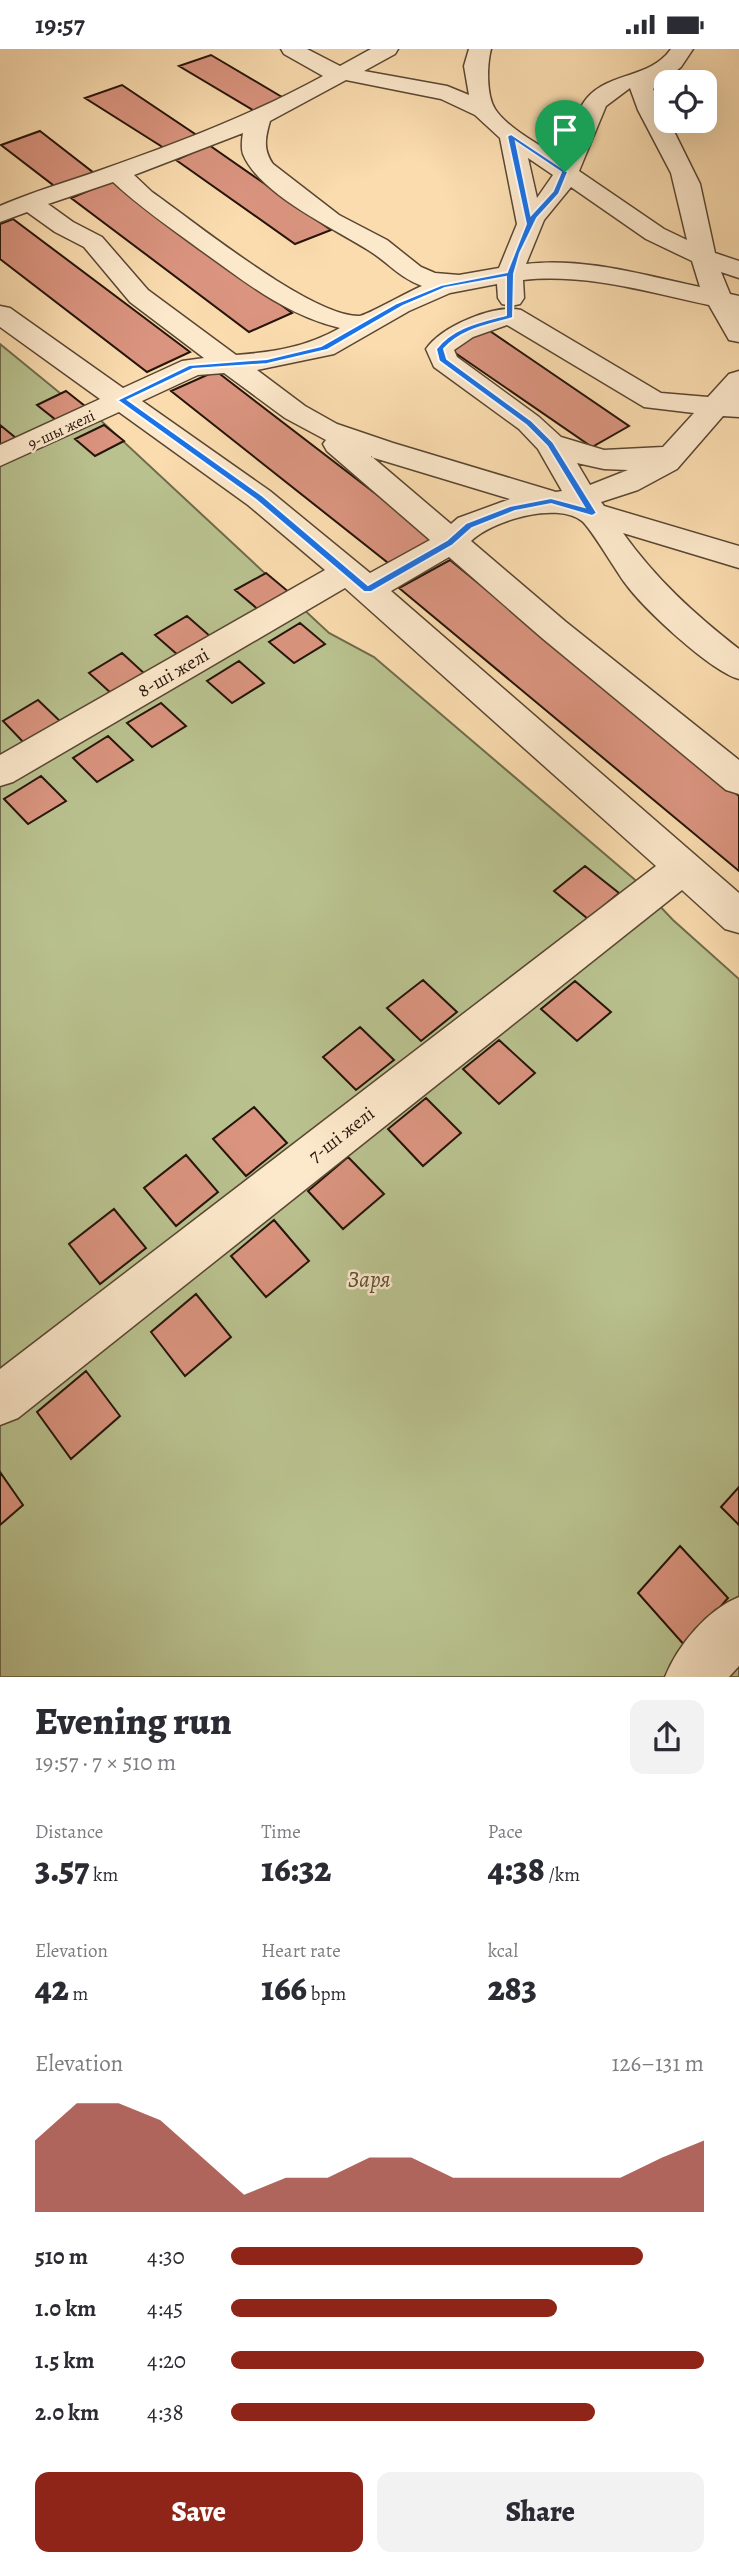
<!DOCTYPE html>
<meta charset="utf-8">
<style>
body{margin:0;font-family:Alegreya,serif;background:#f2f2f3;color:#2b2b33;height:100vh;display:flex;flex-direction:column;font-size:26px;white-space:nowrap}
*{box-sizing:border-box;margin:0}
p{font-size:23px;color:#7c7c81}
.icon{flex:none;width:38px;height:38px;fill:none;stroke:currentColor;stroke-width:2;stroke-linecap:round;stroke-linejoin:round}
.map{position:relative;height:1628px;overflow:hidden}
.drawer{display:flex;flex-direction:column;background:#fff;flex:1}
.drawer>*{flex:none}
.controls{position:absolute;left:654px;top:21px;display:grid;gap:14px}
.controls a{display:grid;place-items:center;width:63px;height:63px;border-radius:14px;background:#fff;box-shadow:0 7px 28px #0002;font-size:35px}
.pin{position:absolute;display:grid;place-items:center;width:60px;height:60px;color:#fff;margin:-72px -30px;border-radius:50% 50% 50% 0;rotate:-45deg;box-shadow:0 0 7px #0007}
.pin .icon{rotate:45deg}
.round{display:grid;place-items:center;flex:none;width:74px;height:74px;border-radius:14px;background:#f2f2f3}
.head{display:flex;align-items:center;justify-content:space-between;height:119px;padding:0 35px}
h1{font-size:38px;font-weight:800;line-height:52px}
.figures{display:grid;grid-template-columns:repeat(3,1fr);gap:10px;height:119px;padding:7px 35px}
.figures div{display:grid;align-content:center}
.figures b{font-size:35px;font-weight:800}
.figures small{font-size:19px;font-weight:400}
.figures p{font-size:19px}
.chart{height:196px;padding:14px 35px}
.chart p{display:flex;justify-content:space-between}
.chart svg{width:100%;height:126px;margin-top:7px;fill:#8f2418;opacity:.7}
.cta{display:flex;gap:14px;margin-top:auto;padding:14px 35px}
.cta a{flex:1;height:80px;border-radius:14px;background:#8f2418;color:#fff;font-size:28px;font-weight:800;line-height:80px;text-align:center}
.cta a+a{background:#f2f2f3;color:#2b2b33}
ul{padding:0 35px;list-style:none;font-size:23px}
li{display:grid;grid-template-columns:112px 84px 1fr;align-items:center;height:52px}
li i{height:18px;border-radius:9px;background:#8f2418}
.status{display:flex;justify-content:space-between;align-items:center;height:49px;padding:0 35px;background:#fff;direction:ltr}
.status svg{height:19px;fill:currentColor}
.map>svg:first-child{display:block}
.green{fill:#b9c28f;stroke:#6f6b4c;stroke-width:2}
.building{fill:#da947f;stroke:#251409;stroke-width:2}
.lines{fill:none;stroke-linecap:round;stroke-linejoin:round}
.minor-casing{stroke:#5a4632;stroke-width:3}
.minor{fill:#fce8cb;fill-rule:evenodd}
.route{fill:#1a73e8;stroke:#fff;stroke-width:2;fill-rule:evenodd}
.labels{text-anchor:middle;stroke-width:5;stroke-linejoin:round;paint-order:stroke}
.far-street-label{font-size:16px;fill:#251409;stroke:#fce8cb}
.street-label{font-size:19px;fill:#251409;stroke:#fce8cb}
.near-park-label{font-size:23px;font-style:italic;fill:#595138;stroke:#fce8cb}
</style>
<div class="status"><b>19:57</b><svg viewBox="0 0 49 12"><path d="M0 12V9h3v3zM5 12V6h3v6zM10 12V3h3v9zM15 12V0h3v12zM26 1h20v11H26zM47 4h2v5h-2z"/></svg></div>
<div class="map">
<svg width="739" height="1628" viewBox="0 0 739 1628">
<rect width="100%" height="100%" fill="#fadcaf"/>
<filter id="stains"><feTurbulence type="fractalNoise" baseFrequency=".00286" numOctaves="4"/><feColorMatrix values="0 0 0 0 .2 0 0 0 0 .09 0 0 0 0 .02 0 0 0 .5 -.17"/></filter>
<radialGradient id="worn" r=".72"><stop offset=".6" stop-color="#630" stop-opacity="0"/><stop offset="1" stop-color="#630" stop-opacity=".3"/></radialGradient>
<path class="green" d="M 0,295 L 77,358 L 95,366 L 329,584 L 374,608 L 634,830 L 673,871 L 739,930 L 739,1628 L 0,1628 Z"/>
<path class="building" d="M 211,6 L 287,51 L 256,63 L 179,17 Z
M 122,36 L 198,87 L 164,99 L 85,49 Z
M 40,82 L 94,124 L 57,139 L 1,96 Z
M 209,96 L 331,181 L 295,195 L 176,111 Z
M 112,132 L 292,264 L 249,283 L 71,149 Z
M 13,170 L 190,303 L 147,323 L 0,210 L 0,175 Z
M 487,280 L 629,377 L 592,398 L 448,299 Z
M 216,322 L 436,491 L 392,517 L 171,342 Z
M 66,342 L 85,357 L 56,371 L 37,356 Z
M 0,376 L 16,389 L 0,397 Z
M 104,376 L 124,392 L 95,407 L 75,390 Z
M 450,511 L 739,747 L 739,822 L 399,539 Z
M 266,524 L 290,544 L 260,562 L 235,541 Z
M 187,567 L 211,588 L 179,607 L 155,586 Z
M 300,574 L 325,595 L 294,614 L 269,593 Z
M 122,604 L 146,626 L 113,646 L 89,624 Z
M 239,612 L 264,634 L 232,654 L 207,632 Z
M 38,651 L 62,674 L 26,696 L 3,672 Z
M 161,654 L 186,677 L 152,698 L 127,674 Z
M 108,687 L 133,711 L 97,733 L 73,709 Z
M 41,727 L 66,752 L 28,775 L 4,750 Z
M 585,817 L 619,844 L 588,870 L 554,842 Z
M 423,931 L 457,963 L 421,992 L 387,959 Z
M 575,932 L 611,963 L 577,992 L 541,960 Z
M 360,978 L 394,1011 L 356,1041 L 323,1008 Z
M 499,991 L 535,1024 L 499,1055 L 463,1020 Z
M 426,1049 L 461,1084 L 423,1117 L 388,1080 Z
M 254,1058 L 287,1094 L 246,1127 L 213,1090 Z
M 186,1106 L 218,1143 L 176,1177 L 144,1139 Z
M 348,1108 L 384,1145 L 343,1180 L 308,1142 Z
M 114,1160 L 146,1199 L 100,1235 L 69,1195 Z
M 274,1171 L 309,1212 L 266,1248 L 231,1207 Z
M 196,1245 L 231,1288 L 185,1327 L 151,1283 Z
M 86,1322 L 120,1367 L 71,1410 L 37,1363 Z
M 0,1423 L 23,1456 L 0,1476 Z
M 739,1438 L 739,1476 L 721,1458 Z
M 680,1497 L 728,1549 L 686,1598 L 638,1544 Z"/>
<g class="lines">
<g class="minor-casing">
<path id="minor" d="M 281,0 L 307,0 L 340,17 L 371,0 L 398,0 L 395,5 L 364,22 L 447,37 L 469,46 L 464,17 L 469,0 L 491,0 C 487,15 486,46 495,60 C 507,79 542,97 561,110 C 571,91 573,66 587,49 C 611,22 650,30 671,0 L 693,0 L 681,18 L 653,40 L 700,135 L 715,204 L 739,212 L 739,229 L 721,223 L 730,245 L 739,247 L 739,293 L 729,291 L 709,256 C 648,243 586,224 523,231 L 524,249 L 520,255 L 511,257 L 502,255 L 498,249 L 497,235 L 450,244 L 409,262 L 334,305 L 257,321 L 305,357 L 337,375 L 393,394 L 556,443 L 562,442 L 538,400 L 519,380 L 434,318 L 426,300 C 442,277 494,255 521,261 L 661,344 L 708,348 L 729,325 L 739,322 L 739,368 L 723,367 L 677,420 L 638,441 L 601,453 L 604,457 L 739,497 L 739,519 L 623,484 C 656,530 694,565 739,600 L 739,630 C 710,622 643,559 625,534 C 616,522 590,478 582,472 C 556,452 492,472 471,492 L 566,573 L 739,711 L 739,745 L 726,741 L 542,589 L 449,508 L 391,542 L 739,844 L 739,884 L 725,880 L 682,841 L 18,1369 L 0,1376 L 0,1320 L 656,817 L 345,539 L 13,733 L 0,737 L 0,706 L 325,521 L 248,456 L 119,363 L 0,417 L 0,396 L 100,350 L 0,278 L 0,257 L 10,259 L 123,339 L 182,312 L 204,309 L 130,253 L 84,198 L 55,183 L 27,163 L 0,173 L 0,157 C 32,143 67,133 101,121 C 175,95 252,66 323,27 L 284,5 ZM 346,31 L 441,50 L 475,66 L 500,89 L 517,175 L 499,219 L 459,226 L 435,224 L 421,218 L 387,191 L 339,166 L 273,115 C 263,101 265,89 270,72 ZM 630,39 L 638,61 L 671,124 L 687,191 L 664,180 L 579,122 L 606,57 ZM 243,84 C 242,90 241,99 243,105 C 259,145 333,179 368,201 C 388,213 398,228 422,237 C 411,241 366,267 359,267 C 310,267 195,173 152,143 L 134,126 ZM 528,109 L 553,126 L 537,149 ZM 113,133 C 140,158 169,178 199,200 C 244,232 285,266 340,279 C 306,298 275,303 236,306 L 148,241 L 102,188 L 73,173 L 48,155 ZM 571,138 L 646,190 L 692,212 L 700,238 C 643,226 584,208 526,215 L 544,171 ZM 507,276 L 644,358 L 694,364 L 663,398 L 604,401 L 561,388 L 539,368 L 457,308 L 454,301 L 473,288 ZM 224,324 L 285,369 L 326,391 L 323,395 L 327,402 L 430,491 L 370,524 L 270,442 L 142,352 L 198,326 ZM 371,407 L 371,408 L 510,450 L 458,469 L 451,475 ZM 577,414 L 604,420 L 628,421 L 590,436 Z
M 739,1548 L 739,1617 L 729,1628 L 665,1628 C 678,1596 707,1561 739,1548 Z"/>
</g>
<use href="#minor" class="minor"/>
</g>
<path class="route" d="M 511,85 L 568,123 L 559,145 L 537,169 L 520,204 L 514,225 L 513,269 C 489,276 461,280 444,300 L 447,310 L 532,372 L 553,393 L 597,464 L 592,467 L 551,455 L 515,462 L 472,479 L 453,496 L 371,543 L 364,543 L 256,451 L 117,351 L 189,316 L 267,310 L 321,297 L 397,254 L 441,236 L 507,223 L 526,175 L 507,87 ZM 516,93 L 561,123 L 553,142 L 531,166 ZM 506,228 L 506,266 C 480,273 453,278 436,300 L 439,312 L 526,376 L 547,397 L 584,458 L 551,449 L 510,457 L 466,474 L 447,491 L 368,536 L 263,447 L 128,351 L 193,320 L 267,315 L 327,301 L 403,257 L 445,239 Z"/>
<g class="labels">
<g class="far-street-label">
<text transform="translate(61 380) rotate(-25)" y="6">9-шы желі</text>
</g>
<g class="street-label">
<text transform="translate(173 623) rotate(-30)" y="7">8-ші желі</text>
<text transform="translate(341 1085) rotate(-38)" y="7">7-ші желі</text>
</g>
<g class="near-park-label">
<text x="369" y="1238">Заря</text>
</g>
</g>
<rect width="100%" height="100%" filter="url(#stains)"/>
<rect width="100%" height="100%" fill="url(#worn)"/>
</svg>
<div class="controls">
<a><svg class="icon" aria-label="locate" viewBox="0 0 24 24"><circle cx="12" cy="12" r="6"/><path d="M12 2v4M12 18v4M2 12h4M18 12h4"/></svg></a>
</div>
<div class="pin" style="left:565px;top:123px;background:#1e9e55"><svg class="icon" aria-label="arrive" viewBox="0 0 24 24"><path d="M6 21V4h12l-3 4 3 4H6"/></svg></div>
</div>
<section class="drawer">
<div class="head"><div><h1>Evening run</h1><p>19:57 · 7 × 510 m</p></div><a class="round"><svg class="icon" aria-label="share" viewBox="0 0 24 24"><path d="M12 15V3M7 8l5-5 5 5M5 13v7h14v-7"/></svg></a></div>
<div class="figures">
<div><p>Distance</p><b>3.57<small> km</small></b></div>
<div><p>Time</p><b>16:32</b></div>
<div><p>Pace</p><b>4:38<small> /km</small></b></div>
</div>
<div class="figures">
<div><p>Elevation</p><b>42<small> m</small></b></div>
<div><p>Heart rate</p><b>166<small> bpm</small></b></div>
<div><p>kcal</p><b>283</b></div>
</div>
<div class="chart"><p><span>Elevation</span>126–131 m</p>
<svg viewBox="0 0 160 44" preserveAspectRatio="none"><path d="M0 44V19L10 6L20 6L30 12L40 25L50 38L60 32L70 32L80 25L90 25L100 32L110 32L120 32L130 32L140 32L150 25L160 19V44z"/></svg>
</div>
<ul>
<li><b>510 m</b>4:30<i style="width:87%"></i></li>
<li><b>1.0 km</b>4:45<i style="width:69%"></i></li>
<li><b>1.5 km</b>4:20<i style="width:100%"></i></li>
<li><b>2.0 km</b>4:38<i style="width:77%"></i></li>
</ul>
<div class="cta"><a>Save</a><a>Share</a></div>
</section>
